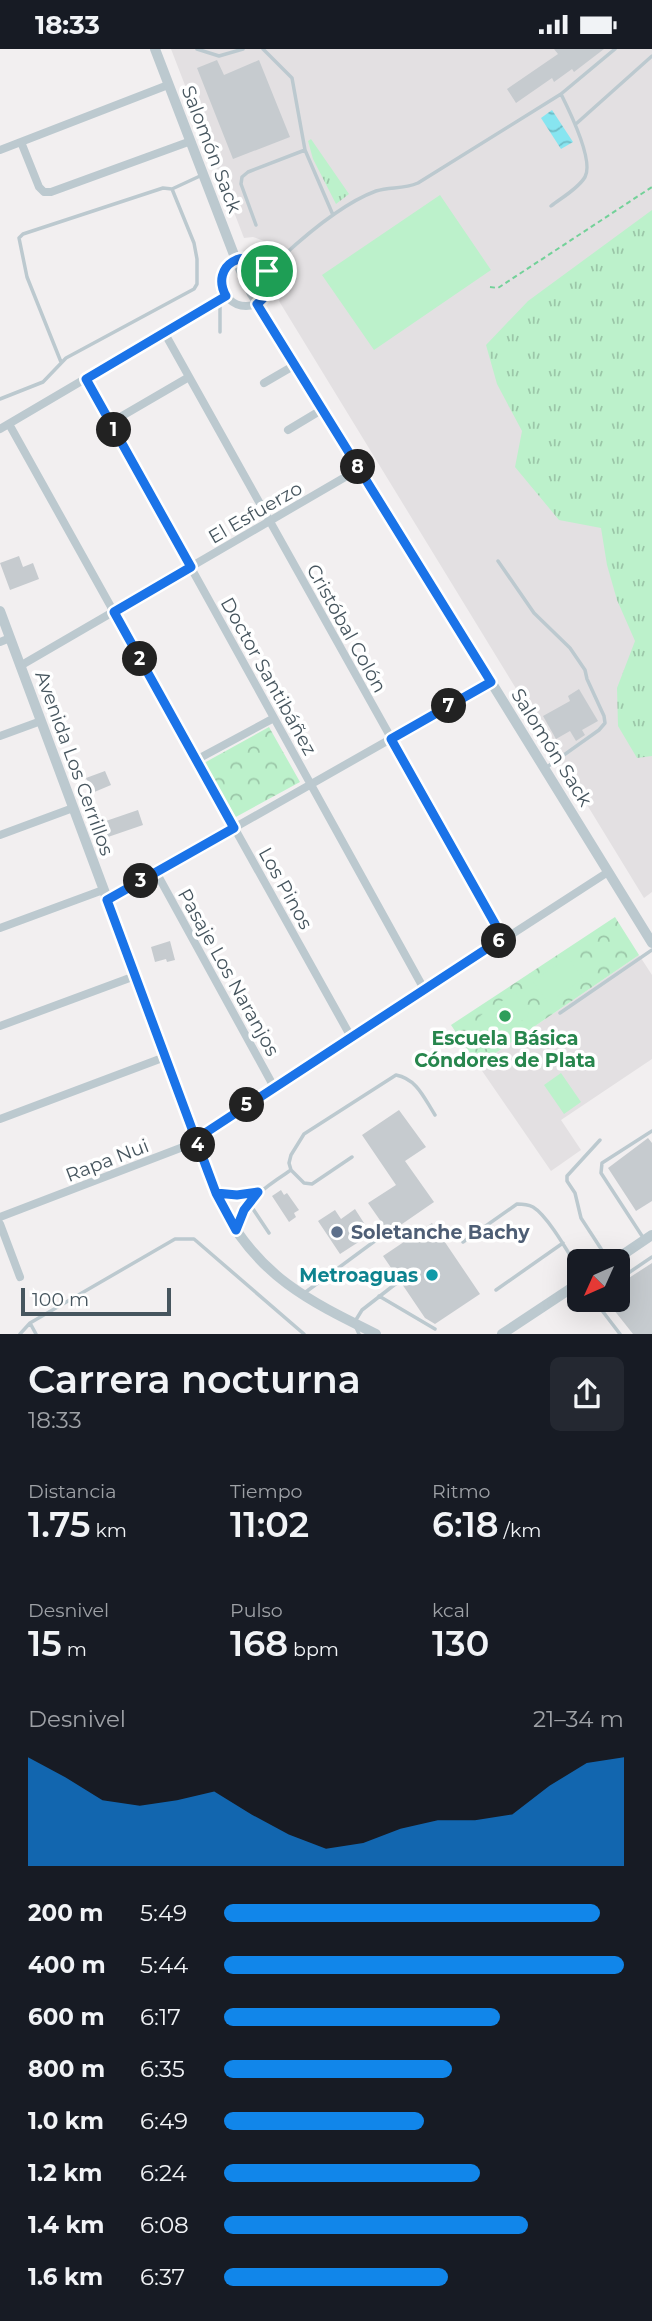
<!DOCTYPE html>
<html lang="es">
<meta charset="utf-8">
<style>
body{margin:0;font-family:Montserrat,sans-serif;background:#242831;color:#f1f3f6;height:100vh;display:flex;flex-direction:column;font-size:26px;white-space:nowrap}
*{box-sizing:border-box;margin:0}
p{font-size:23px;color:#9ea1a6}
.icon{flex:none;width:38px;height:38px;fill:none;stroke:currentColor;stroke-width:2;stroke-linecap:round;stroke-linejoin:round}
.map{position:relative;height:1285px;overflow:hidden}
.details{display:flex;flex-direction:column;background:#171b24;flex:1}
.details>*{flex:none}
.needle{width:46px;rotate:225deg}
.buttons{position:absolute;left:567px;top:1200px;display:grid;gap:14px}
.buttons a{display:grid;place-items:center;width:63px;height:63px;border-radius:10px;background:#171b24;box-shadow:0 7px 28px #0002;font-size:35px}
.scale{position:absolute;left:21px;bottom:18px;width:150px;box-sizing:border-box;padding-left:7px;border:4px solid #46555e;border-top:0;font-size:19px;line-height:24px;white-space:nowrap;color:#46555e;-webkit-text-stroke:5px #fff;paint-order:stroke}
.pin{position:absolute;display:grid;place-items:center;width:60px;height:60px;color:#fff;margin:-30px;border:4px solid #fff;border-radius:50%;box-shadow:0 2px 7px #0007}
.km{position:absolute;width:35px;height:35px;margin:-18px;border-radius:50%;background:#222;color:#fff;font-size:19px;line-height:35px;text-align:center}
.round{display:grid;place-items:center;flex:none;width:74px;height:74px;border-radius:10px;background:#242831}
.headline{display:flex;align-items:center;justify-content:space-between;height:119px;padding:0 28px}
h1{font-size:38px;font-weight:600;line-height:52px}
.figures{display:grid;grid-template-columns:repeat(3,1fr);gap:10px;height:119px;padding:7px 28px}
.figures div{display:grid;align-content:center}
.figures b{font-size:35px;font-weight:600}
.figures small{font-size:19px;font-weight:400}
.figures p{font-size:19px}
.chart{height:196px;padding:14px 28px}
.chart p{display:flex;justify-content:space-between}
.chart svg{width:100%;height:126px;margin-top:7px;fill:#1186ea;opacity:.7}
ul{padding:0 28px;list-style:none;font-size:23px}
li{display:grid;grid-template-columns:112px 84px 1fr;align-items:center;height:52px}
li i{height:18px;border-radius:9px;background:#1186ea}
.status{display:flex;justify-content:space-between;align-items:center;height:49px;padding:0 35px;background:#171b24;direction:ltr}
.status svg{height:19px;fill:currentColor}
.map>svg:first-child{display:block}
.education{fill:#e3e0e2}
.grass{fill:url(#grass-tufts)}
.forest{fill:url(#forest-crowns)}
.pitch{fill:#bcf1cb}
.water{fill:url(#water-waves)}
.building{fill:#c6cbcf}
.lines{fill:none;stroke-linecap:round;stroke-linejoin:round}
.path{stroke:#73d199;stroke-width:2;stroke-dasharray:5 3.5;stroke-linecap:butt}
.service{stroke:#bcc9cf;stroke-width:3.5}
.minor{stroke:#bcc9cf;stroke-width:8}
.tertiary{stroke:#bcc9cf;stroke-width:10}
.route-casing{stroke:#fff;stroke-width:14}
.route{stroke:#1a73e8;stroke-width:9}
.leisure-dot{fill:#2e9e5b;stroke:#fff;stroke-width:2.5}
.service-dot{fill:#5c6f8a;stroke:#fff;stroke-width:2.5}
.culture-dot{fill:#0f9aa8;stroke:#fff;stroke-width:2.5}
.labels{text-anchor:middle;stroke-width:7;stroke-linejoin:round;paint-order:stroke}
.street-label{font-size:19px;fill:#46555e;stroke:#fff}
.leisure-label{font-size:19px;font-weight:bold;fill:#27864d;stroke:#fff}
.service-label{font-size:19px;font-weight:bold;fill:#4e5e75;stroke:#fff;text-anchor:start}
.culture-label{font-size:19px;font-weight:bold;fill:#0d838f;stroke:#fff;text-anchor:end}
</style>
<div class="status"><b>18:33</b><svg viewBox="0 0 49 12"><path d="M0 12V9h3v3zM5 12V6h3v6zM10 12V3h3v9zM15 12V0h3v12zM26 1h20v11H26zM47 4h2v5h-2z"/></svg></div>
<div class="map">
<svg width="652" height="1285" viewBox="0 0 652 1285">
<defs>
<pattern id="grass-tufts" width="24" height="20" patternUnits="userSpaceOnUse" patternTransform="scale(1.75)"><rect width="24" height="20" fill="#bcf1cb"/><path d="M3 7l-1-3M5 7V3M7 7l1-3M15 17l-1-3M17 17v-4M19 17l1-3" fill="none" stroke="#9bc6a8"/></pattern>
<pattern id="forest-crowns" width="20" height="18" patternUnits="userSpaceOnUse" patternTransform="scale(1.75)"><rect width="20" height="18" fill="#bcf1cb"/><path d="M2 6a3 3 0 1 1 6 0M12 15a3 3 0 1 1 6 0" fill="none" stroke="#9bc6a8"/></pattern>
<pattern id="water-waves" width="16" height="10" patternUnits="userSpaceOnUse" patternTransform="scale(1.75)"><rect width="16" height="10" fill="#87e5f0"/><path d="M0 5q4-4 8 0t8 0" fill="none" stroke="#70bcc6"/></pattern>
</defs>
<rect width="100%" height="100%" fill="#f2eff0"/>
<path class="education" d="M 171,0 L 652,0 L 652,843 L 644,849 L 279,252 L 284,240 L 285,226 L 281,211 L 274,200 L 264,192 L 253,188 L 244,189 Z
M 639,906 L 652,926 L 652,1010 L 561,1071 L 581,1101 L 551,1122 L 478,1016 Z"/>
<path class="grass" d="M 311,90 L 349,145 L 336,155 L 313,110 L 308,92 Z
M 652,161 L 652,707 L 637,709 L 618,677 L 617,639 L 635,592 L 617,551 L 607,516 L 601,479 L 559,471 L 515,418 L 522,382 L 497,335 L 486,296 L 528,252 Z"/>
<path class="forest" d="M 269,678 L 300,733 L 234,769 L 204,714 Z
M 615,868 L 639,906 L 478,1016 L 451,976 Z"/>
<path class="pitch" d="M 440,146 L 491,221 L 374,301 L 322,226 Z
M 568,908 L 583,930 L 548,954 L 533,932 Z
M 515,943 L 530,966 L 495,990 L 480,967 Z
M 561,1024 L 581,1053 L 564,1065 L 544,1036 Z"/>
<path class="water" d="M 552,61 L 573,93 L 561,100 L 541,69 Z"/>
<path class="building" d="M 554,0 L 604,0 L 574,23 L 572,20 L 554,33 L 552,29 L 516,54 L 507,40 L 558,5 Z
M 217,11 L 224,26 L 259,11 L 290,88 L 233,110 L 197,19 Z
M 19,507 L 23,518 L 33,514 L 39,530 L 10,541 L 0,514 Z
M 579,640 L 598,672 L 582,681 L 585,686 L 576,692 L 570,682 L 556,690 L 543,667 L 570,652 L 568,647 Z
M 105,722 L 111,736 L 92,744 L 86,729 Z
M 138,761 L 143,776 L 108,788 L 103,773 Z
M 170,892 L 175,911 L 167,913 L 166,910 L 155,913 L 151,898 Z
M 399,1061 L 426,1098 L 405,1112 L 434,1153 L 389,1184 L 368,1154 L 396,1136 L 362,1086 Z
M 648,1089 L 652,1094 L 652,1152 L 636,1162 L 608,1119 Z
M 281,1141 L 284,1146 L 287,1144 L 299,1161 L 294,1164 L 296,1168 L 289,1173 L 272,1147 Z
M 355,1160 L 371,1185 L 340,1205 L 318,1172 L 335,1161 L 341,1170 Z
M 432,1174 L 480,1245 L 435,1275 L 425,1269 L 402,1235 L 402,1231 L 398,1229 L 383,1207 Z
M 652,1214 L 652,1285 L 633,1285 L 606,1251 L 618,1251 L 618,1236 Z"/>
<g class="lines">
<path class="path" d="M 490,238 L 498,239 L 652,138"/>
<path class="service" d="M 197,0 L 219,7 L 243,0
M 263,0 L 292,29 L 305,101 L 333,166
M 577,74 L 652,7
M 551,157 C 561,149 578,140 585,128 C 594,112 569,61 561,45
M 256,176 L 241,135 L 242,128 L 248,123 L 305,101
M 267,222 C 296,194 338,156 376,142 C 390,137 402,141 418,134 L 561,45 L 615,0
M 220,253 L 220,283
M 61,313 L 27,228 L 19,189 L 23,185 L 163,139 L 172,140
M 0,350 L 43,333 L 66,309 L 194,240 L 197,235 L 197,210 L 194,194 L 172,140 L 200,127
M 498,512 L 534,564 L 570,599 L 585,621 L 587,630 L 604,667 L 605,674 L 599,681 L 547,718
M 560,964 L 652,901
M 600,1091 L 567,1127 L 567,1132 L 575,1144 L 581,1169 L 609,1212
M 291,1121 L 304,1134 L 312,1135 L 352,1108
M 219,1145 L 237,1146 L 256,1143
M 249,1154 L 269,1184
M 237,1177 C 248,1148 267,1137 291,1121 L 289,1114 L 291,1106 L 304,1085 L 396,1026 C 417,1030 424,1049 435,1066
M 644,1190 L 601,1124 L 602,1114 L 652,1082
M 463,1193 L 517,1155 C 523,1155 527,1155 533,1158 C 548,1167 569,1205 579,1221
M 618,1231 L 652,1208
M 496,1241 L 563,1194
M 303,1245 L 383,1186
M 379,1247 L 435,1280
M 594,1251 L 620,1285
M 20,1285 L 30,1274
M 36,1285 L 30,1274 L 175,1190 L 194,1190 L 304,1285
M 359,1285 L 354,1274 L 362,1261 L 398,1233"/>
<path class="minor" d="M 21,93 L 39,138 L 44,143 L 51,143 L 191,92
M 0,101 L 168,36
M222 233a24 24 0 1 1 48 0a24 24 0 1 1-48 0Z
M 164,283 L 503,889
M 86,329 L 424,940
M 264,334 L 295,316
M 110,374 L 189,328
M 9,375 L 351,988
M 0,380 L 226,247
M 288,381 L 323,360
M 0,593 L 10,589
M 20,617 L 359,420
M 0,687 L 41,672
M 196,711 L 274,669
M 0,786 L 73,759
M 156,823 L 274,1038
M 107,851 L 491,633
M 0,879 L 103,841
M 0,977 L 135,927
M 0,1070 L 165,1008
M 0,1168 L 183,1098 L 608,823
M 0,1175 L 20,1228"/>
<path class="tertiary" d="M 155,0 L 236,211 L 252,245 L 652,894
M 0,562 L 222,1158 C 260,1228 307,1251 376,1285
M 612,1213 L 652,1186
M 502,1285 L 579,1234"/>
</g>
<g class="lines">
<g class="route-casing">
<path id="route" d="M 267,222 C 247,194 209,217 226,247 L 86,330 L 191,518 L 114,563 L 234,779 L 107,851 L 208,1123 L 216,1144 L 237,1146 L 258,1143 L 244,1161 L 236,1181 L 216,1144 L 196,1090 L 503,889 L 391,690 L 491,633 L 257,255 C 269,246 272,235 267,222"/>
</g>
<use href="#route" class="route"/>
</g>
<circle class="leisure-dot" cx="505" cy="967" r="7"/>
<circle class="service-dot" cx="337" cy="1183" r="7"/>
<circle class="culture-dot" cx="432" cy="1226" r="7"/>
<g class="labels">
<g class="street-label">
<text transform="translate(212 100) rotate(69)" y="7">Salomón Sack</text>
<text transform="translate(255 463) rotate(-30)" y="7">El Esfuerzo</text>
<text transform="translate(347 579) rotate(61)" y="7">Cristóbal Colón</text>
<text transform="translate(269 627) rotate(61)" y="7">Doctor Santibáñez</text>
<text transform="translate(552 698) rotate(58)" y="7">Salomón Sack</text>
<text transform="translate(75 714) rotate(70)" y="7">Avenida Los Cerrillos</text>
<text transform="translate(286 839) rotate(61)" y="7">Los Pinos</text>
<text transform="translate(229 923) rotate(61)" y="7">Pasaje Los Naranjos</text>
<text transform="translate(107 1111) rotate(-21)" y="7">Rapa Nui</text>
</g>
<g class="leisure-label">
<text x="505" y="996">Escuela Básica<tspan x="505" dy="22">Cóndores de Plata</tspan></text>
</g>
<g class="service-label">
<text x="351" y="1190">Soletanche Bachy</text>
</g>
<g class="culture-label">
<text x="418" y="1233">Metroaguas</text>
</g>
</g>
</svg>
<div class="buttons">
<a><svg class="needle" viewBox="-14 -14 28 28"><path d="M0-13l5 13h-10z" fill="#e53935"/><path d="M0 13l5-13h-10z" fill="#9ea1a6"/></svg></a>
</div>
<div class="scale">100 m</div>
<div class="pin" style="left:267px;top:222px;background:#1e9e55"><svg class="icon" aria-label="arrive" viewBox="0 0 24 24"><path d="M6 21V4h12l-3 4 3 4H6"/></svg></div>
<b class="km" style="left:114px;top:381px">1</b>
<b class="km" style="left:140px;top:610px">2</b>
<b class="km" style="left:141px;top:832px">3</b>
<b class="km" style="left:198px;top:1096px">4</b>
<b class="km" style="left:247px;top:1056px">5</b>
<b class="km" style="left:499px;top:892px">6</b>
<b class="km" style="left:449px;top:657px">7</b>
<b class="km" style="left:358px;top:418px">8</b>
</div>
<section class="details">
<div class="headline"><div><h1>Carrera nocturna</h1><p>18:33</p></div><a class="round"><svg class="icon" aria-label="share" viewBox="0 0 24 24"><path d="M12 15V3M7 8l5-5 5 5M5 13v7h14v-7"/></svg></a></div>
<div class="figures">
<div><p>Distancia</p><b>1.75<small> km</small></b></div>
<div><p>Tiempo</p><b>11:02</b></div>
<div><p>Ritmo</p><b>6:18<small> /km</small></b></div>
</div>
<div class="figures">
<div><p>Desnivel</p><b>15<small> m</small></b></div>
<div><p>Pulso</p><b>168<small> bpm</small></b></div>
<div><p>kcal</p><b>130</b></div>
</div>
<div class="chart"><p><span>Desnivel</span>21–34 m</p>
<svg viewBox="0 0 160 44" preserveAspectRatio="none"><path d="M0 44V6L10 13L20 21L30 23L40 21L50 18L60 26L70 33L80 38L90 36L100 31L110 28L120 28L130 26L140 16L150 8L160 6V44z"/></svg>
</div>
<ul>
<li><b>200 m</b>5:49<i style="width:94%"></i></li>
<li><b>400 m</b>5:44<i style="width:100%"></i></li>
<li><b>600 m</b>6:17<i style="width:69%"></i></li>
<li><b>800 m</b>6:35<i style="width:57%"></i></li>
<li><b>1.0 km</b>6:49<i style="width:50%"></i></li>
<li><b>1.2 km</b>6:24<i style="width:64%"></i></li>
<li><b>1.4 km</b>6:08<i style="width:76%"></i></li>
<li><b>1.6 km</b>6:37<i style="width:56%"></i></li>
</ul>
</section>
